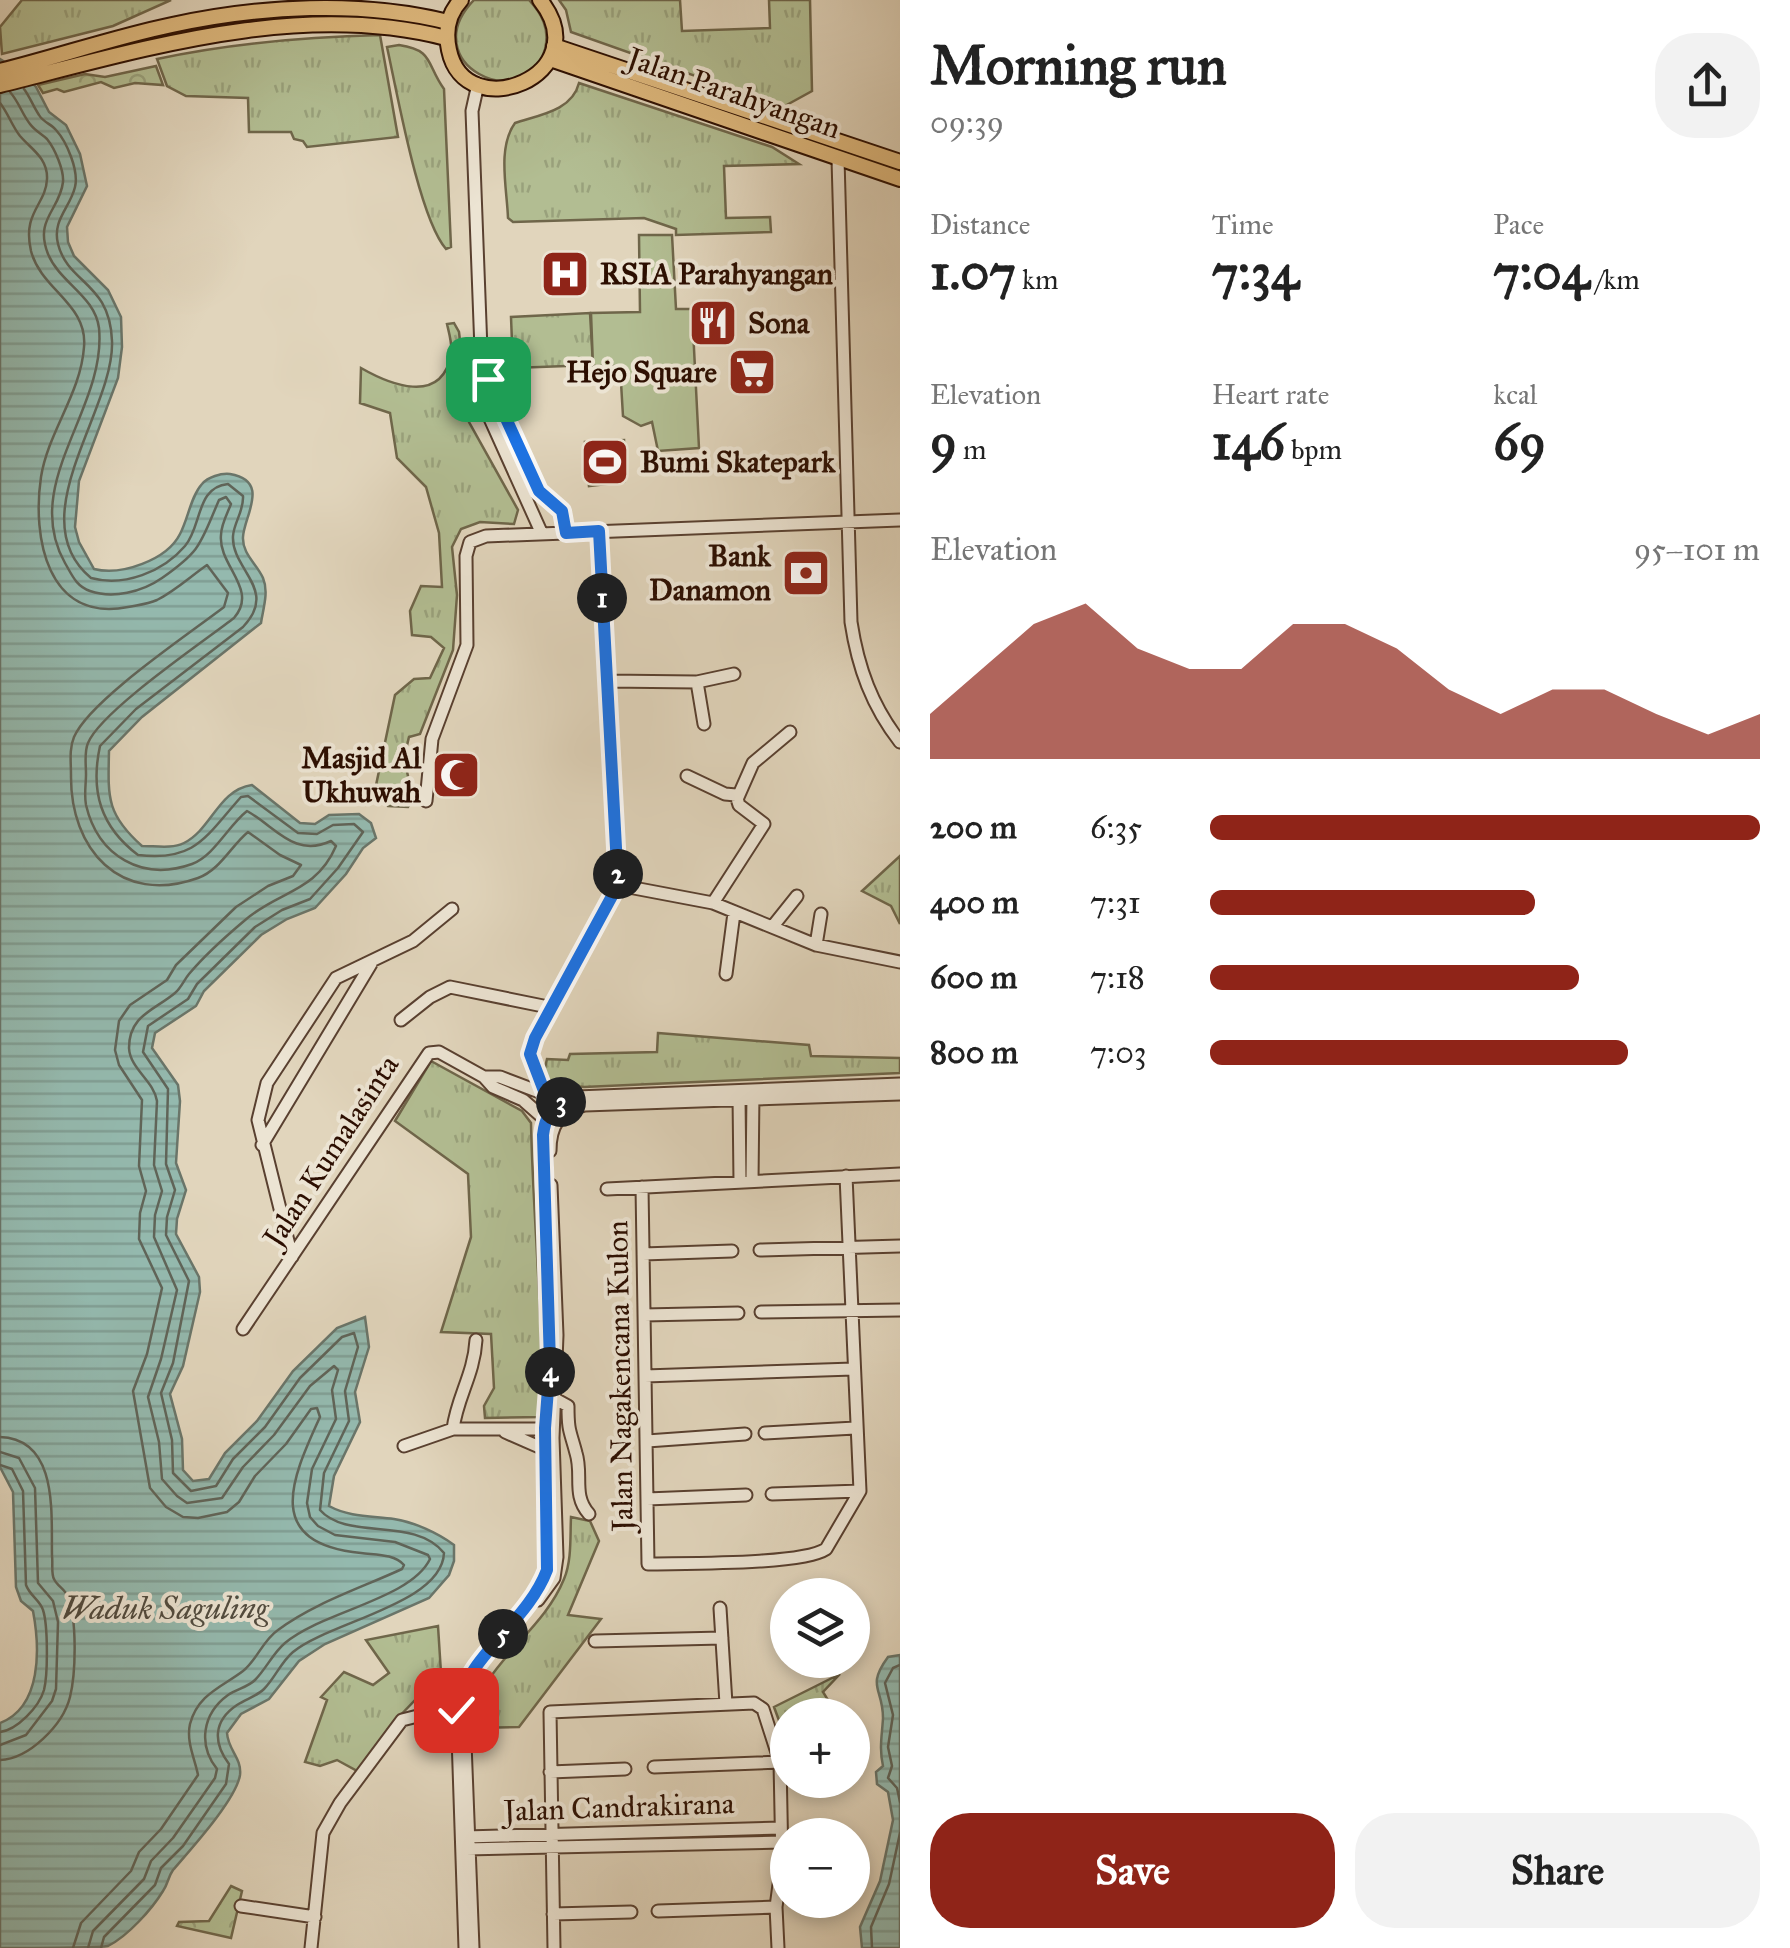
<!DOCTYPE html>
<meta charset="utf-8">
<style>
body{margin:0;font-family:"IM FELL Great Primer",serif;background:#f2f2f2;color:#222;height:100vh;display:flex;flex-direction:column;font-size:38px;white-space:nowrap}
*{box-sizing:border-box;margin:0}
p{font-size:32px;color:#767676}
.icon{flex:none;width:55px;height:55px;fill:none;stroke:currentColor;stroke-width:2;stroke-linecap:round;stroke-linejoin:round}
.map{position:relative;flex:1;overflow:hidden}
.side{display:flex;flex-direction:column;background:#fff;width:890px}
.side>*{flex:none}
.fabs{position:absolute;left:770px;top:1578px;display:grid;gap:20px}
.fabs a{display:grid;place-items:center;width:100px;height:100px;border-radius:50%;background:#fff;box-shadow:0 5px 15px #0003;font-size:50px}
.pin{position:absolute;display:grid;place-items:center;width:85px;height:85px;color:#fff;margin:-42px;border-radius:20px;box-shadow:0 5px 15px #0006}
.km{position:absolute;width:50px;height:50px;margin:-25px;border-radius:50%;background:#222;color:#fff;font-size:28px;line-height:50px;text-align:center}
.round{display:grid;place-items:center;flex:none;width:105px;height:105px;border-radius:40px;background:#f2f2f2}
.head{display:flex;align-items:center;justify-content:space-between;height:170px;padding:0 30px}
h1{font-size:55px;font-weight:700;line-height:75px}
.figures{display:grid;grid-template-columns:repeat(3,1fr);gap:15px;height:170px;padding:10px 30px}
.figures div{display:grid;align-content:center}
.figures b{font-size:50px;font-weight:700}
.figures small{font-size:28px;font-weight:400}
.figures p{font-size:28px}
.chart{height:280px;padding:20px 30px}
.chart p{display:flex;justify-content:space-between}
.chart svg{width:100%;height:180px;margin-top:10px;fill:#8f2418;opacity:.7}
.cta{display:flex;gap:20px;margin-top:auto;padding:20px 30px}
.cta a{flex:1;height:115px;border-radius:40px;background:#8f2418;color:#fff;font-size:40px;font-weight:700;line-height:115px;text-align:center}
.cta a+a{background:#f2f2f2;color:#222}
ul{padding:0 30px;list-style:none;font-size:32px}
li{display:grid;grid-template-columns:160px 120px 1fr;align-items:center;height:75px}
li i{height:25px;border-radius:12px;background:#8f2418}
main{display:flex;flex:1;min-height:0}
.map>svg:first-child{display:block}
.grass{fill:url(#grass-tufts);stroke:#6f664a;stroke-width:2.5}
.forest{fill:url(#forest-crowns);stroke:#6f664a;stroke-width:2.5}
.green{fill:#b2bd92;stroke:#6f664a;stroke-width:2.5}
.water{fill:url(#water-rules);stroke:#6a7569;stroke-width:2.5}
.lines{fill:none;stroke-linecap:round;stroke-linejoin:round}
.shore{stroke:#606458;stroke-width:2.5}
.minor-casing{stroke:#594030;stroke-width:15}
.major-casing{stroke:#2c0e01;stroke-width:18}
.minor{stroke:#ece4d3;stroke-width:11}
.major{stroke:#e0ba7e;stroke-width:14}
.route-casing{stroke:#fff;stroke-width:20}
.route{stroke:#1a73e8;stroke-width:12}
.labels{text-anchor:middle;stroke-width:8;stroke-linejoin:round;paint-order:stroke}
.street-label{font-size:30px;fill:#2c0e01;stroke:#ece4d3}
.poi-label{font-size:30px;font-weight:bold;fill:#2c0e01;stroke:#ece4d3;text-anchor:start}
.water-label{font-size:32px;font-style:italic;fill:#504a3e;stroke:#ece4d3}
</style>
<main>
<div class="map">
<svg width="900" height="1948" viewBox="0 0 900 1948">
<defs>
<pattern id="grass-tufts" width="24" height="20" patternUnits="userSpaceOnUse" patternTransform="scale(2.5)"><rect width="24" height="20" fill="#b2bd92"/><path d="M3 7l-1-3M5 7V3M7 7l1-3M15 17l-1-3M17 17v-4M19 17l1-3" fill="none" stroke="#99a17c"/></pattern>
<pattern id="forest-crowns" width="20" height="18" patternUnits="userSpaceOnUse" patternTransform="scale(2.5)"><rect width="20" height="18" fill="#b2bd92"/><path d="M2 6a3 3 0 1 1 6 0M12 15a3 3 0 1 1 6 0" fill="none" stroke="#99a17c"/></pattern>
<pattern id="water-rules" width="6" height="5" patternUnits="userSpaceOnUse" patternTransform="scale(2.5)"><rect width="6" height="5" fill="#94b9ae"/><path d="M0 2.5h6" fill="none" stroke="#809e94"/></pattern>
</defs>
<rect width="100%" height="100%" fill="#e1d5bc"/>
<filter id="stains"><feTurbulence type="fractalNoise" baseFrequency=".002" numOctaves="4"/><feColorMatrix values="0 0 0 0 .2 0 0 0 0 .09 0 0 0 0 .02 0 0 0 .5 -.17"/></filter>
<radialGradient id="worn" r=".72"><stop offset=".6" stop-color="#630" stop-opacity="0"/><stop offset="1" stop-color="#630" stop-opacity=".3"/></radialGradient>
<path class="grass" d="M 22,0 L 171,0 L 113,26 L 2,54 L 0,27 Z
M 474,0 L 529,0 C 542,14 550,29 545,49 C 525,118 413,63 474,0 Z
M 559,0 L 680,0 L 682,31 L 770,28 L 769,0 L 810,0 L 812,91 L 783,107 L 571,32 L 566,10 Z
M 380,35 L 398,137 L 307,147 L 303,141 L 294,139 L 291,132 L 249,132 L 248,98 L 186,96 L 167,86 L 157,59 C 231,43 304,37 380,35 Z
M 399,45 C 434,50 426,64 444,89 L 451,247 L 446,249 C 419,218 397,92 387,47 Z
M 579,83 L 772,147 L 799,164 L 724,166 L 726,218 L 770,217 L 771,232 L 676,235 L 676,229 L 644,218 L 513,222 L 508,218 C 507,188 497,148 515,123 C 539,115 572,111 579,83 Z
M 590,313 L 593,365 L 513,368 L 511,317 Z
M 454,323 L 459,332 L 469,422 L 518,510 L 514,524 L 480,522 L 461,529 L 452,547 L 457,595 L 453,650 L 420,734 L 409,737 L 404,758 L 413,799 L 408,807 L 388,806 L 375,790 L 395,695 L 414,679 L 430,678 L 444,648 L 431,637 L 412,635 L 410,611 L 421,586 L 442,587 L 439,533 L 426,487 L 397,458 L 390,413 L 360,403 L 361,368 C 389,384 441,406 451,355 C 453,346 449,333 447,324 Z
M 900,856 L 900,924 L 891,906 L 862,891 Z
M 658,1033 L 809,1045 L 811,1056 L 900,1058 L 900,1073 L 584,1087 L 547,1083 L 543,1076 L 547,1059 L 568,1060 L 570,1054 L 657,1052 Z
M 431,1061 L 522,1111 L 531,1123 C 533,1221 544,1319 541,1417 L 485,1418 L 484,1406 L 494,1388 L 491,1334 L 441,1332 L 471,1237 L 468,1174 L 395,1121 Z
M 571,1517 L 590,1521 L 599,1541 L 568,1615 L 601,1619 L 519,1727 L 470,1728 C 478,1664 541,1636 564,1579 C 572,1560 570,1536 571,1517 Z
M 438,1626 L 441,1673 L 393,1723 L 361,1773 L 337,1760 L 320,1766 L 305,1762 L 327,1700 L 321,1697 L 344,1672 L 373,1685 L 389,1673 L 366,1640 Z
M 840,1674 L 823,1692 L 837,1715 L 788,1715 L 787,1742 L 774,1707 Z"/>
<path class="forest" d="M 156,66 L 163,85 L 135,83 L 114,88 L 101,82 L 64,92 L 57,89 L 43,93 L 38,85 L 85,74 L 105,77 Z
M 231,1886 L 242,1891 L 231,1938 L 177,1926 L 179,1922 L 209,1921 Z"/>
<path class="green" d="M 639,235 L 672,235 L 676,309 L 692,309 L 699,448 L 658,451 L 652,422 L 641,426 L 623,416 L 620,366 L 593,366 L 591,313 L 640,312 Z
M 624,440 L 624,482 L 589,486 L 585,442 Z"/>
<path class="water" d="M 0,59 L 23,73 L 36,87 L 49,112 L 66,125 L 80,154 L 87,186 L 67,227 L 68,242 L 74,256 L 108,290 L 121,317 L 122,347 L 118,378 L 79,481 L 75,527 L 79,542 L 94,569 C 121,576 167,560 180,534 C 188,519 191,496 202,484 C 208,477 221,473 230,474 C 271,481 244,516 243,537 C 242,554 257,564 263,578 C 269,592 263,609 261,623 L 142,717 L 109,751 C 108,797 106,814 142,846 C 156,846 172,849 184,843 C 212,829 218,790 252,785 L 300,823 L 315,824 L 329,815 L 359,814 L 371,823 L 376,838 L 363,848 L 346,874 L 315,908 L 287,919 L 261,935 L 204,991 L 196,1006 L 155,1033 L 152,1048 L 178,1085 L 180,1101 L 176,1163 L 186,1190 L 177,1219 L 176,1234 L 199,1277 L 200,1292 L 183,1366 L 170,1394 L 182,1439 L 183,1470 L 193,1481 L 209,1479 L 225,1453 L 257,1421 L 293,1371 L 337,1328 L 365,1317 L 369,1347 L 355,1392 L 360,1422 L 334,1476 L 329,1506 C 349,1517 371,1516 394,1519 C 414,1522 438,1533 454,1545 L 454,1561 L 449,1575 L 429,1598 L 325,1644 L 299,1661 L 269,1699 L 241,1714 L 227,1733 C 228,1750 242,1758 240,1775 C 236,1800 190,1850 173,1870 C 168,1877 168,1884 163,1891 C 152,1909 128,1936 108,1946 C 94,1948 21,1948 0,1948 L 0,1723 C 42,1707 40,1648 33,1611 L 21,1601 L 16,1587 L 13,1492 L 0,1467 Z
M 900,1655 L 900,1948 L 862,1948 L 860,1927 L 880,1881 L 893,1820 L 888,1792 L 877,1784 L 876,1772 L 883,1766 C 879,1748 882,1736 883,1718 C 883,1688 866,1687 888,1657 Z"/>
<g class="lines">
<path class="shore" d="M 24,89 C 30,97 33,106 39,115 C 43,122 51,124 56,130 C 67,142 79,171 75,187 C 70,208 52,220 58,244 C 68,284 110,282 112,341 C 115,410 19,518 91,578 C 124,587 163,572 185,546 C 202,526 196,487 228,484 L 243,496 C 244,511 234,522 233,536 C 231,570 279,589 243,627 L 136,709 L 100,746 C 90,792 101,827 138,855 C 196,862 206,836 241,797 L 248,796 L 298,833 L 317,834 L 333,825 L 354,824 L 363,832 L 338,868 L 310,899 L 282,910 L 255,927 L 197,984 L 188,999 L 148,1026 L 143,1052 L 168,1089 L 166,1164 L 175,1190 L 167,1217 L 166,1235 L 189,1281 L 173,1363 L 161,1393 L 172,1440 L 173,1473 L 191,1491 L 216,1486 L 233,1459 L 265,1427 L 300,1378 L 342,1337 L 354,1333 L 358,1347 L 345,1391 L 349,1421 L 324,1473 L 320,1510 C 347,1541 415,1516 444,1553 C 442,1604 329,1622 293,1652 C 281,1662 275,1678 264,1689 C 257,1696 246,1699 237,1705 C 213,1721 213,1743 229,1764 L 226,1784 L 183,1846 L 161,1868 L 155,1885 L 104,1937 L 101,1948
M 10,92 C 19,102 22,114 30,124 C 35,131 42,134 47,139 C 55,149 64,170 63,182 C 60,210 34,219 48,254 C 60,283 95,296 99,328 C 107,409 20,483 65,563 C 72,575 76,586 90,591 C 113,599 142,592 162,578 C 202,550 200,544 219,500 L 226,497 L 231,504 C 227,514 221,525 221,535 C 218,566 259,589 234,618 C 203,642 101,711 88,743 C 84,752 86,764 86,774 C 86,784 84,795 86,805 C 98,856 142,882 192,864 C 214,856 228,826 247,811 C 276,827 294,858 331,841 L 336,846 C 316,893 277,891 244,921 C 225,937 205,955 189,974 C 184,980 181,988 175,993 C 155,1010 129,1015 129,1048 C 130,1069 154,1081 157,1101 L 154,1165 L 162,1191 L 155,1215 L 154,1237 L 177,1290 L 161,1359 L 148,1397 L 159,1442 L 162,1479 L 177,1496 L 187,1503 L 222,1498 L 243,1467 L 274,1435 L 310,1386 L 334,1366 L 338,1370 L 332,1390 L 336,1419 L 312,1469 L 307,1503 L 310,1517 L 318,1526 L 335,1535 L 395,1542 L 428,1555 L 430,1559 C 411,1599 321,1612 285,1643 C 273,1653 266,1669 255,1680 C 248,1687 237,1689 228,1695 C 202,1714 198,1745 217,1769 L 215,1778 L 173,1838 L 151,1861 L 144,1879 L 93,1931 L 88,1948
M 0,103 C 8,113 12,126 20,136 C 31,149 48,158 47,179 C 46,205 22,212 31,251 C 41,290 88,304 84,347 C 81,393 48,432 41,477 C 32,537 47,623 128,607 C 138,605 148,604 157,600 C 175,591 191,576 207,565 L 228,593 L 224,607 C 189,634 90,700 74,737 C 69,749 71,762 71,775 C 70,849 120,906 198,878 C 220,870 231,846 248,832 L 280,855 L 301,865 L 293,876 L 268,886 L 236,907 L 176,965 L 167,980 L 130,1005 L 119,1021 L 115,1050 L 119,1065 L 142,1100 L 139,1166 L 146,1191 L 140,1213 L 139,1239 L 162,1288 L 147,1354 L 133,1391 L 150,1488 L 166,1507 L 183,1517 L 198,1518 L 227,1512 L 239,1502 L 255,1476 L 286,1444 L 311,1409 L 317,1408 L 320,1417 C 290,1482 264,1543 361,1553 C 377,1555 394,1554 404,1565 L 402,1569 C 361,1588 314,1603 278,1630 C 263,1640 257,1660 243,1671 C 222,1687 198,1694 190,1724 C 186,1742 195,1759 198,1775 L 161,1829 L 139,1852 L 131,1871 L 81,1923 L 73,1948
M 0,1437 C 59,1439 51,1515 52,1556 C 53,1562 51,1574 54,1579 C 57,1586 65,1589 68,1597 C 77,1619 76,1673 70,1697 C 63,1725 29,1759 0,1760
M 0,1452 L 19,1458 L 35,1488 L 38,1583 L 53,1601 L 58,1622 L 56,1689 L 52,1701 L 26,1735 L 0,1745
M 0,1465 L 12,1469 L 23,1491 L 26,1585 C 30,1596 40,1600 43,1610 C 48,1625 48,1674 44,1690 C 39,1707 17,1730 0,1732
M 900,1665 L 893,1668 L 885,1683 L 893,1715 L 888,1747 L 892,1766 L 888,1778 L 897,1788 L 900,1802
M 872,1948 L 871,1927 L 889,1884 L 900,1833"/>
<g class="minor-casing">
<path id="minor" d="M 478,84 L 472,111 L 483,403 L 542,534
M 838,159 L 851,622 C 858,668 872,706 900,742
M 486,375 L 539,491 L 562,511 L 566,533
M 599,531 L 618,885 L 713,903 L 816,945 L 900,962
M 607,681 L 697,682 L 734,674
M 697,682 L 704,724
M 687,776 L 725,794 L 736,795 L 739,805 L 764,824 L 713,903
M 738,797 L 753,763 L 790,732
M 426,801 L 432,739 L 467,645 L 466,556 L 470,542 L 486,536 L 900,520
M 773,926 L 797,896
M 816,945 L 821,914
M 726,974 L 734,913
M 401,1020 L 430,997 L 450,987 L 553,1008
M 484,1077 L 500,1077 L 550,1096
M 547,1096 L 531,1057 L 532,1047 L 618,885
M 739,1096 L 740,1182
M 262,1145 L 371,964
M 550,1151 C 550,1126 559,1111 585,1105 L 900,1094
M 752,1181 L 753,1093
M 642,1187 L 648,1564 C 683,1563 802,1565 826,1549 L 860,1491 L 846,1176
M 607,1189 L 900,1174
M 760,1250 L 900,1246
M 643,1254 L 732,1251
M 292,1257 L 258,1120 L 267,1083 L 336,978 L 413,941 L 452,909
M 761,1312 L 900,1310
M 644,1315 L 738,1313
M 243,1329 L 429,1053 L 439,1052 L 484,1077 L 493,1087 L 523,1100 L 548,1122
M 645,1376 L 853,1369
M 557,1400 L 568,1406 C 568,1432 570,1430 576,1453 C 583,1475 572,1495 589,1514
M 453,1429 C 457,1397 474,1375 476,1340
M 505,1432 L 546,1450
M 765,1433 L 855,1428
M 647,1441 L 745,1434
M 404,1446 L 453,1429 L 545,1429
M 772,1494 L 860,1491
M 647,1499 L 746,1495
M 538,1600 L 554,1578 L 557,1557 L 553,1438 L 557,1335 L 551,1185
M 720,1608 L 726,1704
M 595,1641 L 722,1638
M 654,1767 L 780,1762
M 550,1772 L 625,1769
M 465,1837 L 781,1828
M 466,1849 L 782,1842
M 241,1906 L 315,1917
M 658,1911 L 776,1907
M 553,1914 L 631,1912
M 311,1948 L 323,1833 L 340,1803 L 402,1720 L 461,1705
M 465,1948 L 457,1706 C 470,1653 527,1621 547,1570 L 545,1429 L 550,1363 L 545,1121 L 560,1103 L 577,1097 L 900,1084
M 473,1948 L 464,1717 L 466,1702 L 477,1678
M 554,1948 L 550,1712 L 754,1703 L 763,1709 L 780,1762 L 782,1862 L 776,1907 L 778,1948"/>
</g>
<g class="major-casing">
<path id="major" d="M 461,0 C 448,14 445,32 449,50 C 465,128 600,75 540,0
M 554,46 L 900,162
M 550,59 L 900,179
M 0,71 C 57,57 114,37 172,25 C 260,6 360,0 448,22
M 0,85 C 144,49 299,0 446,38"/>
</g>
<use href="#minor" class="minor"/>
<use href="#major" class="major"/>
</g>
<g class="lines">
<g class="route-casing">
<path id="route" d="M 456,1710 C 468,1654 527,1623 547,1570 L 545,1428 L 550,1363 L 543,1135 C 545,1118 551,1106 568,1100 L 546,1096 L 530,1054 L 535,1038 L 618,885 L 599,531 L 566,533 L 562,511 L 539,491 L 488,379"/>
</g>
<use href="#route" class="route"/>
</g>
<defs>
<g id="hospital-square" transform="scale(2.5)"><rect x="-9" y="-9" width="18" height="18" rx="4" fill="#8f2418" stroke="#ece4d3"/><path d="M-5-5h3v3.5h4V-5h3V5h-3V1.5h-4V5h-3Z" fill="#fff"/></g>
<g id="restaurant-square" transform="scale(2.5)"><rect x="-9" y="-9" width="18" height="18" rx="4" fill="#8f2418" stroke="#ece4d3"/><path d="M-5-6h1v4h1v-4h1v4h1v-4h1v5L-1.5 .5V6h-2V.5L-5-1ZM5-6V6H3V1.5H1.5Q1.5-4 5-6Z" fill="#fff"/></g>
<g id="supermarket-square" transform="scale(2.5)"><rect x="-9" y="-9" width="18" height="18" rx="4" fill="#8f2418" stroke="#ece4d3"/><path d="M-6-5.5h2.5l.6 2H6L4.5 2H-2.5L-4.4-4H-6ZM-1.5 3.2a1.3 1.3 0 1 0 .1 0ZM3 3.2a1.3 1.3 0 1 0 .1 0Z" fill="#fff"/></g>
<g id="stadium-square" transform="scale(2.5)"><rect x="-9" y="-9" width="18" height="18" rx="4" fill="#8f2418" stroke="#ece4d3"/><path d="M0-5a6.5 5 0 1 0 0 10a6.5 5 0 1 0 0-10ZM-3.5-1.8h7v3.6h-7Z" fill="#fff"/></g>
<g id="bank-square" transform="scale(2.5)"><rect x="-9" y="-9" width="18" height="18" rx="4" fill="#8f2418" stroke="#ece4d3"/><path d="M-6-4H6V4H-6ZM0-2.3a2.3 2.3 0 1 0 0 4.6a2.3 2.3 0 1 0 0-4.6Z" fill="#fff"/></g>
<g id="mosque-square" transform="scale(2.5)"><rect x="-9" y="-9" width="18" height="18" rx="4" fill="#8f2418" stroke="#ece4d3"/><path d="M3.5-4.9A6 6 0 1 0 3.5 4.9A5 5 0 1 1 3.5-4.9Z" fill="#fff"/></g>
</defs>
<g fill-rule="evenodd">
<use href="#hospital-square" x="565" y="274"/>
<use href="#restaurant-square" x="713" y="323"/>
<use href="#supermarket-square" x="752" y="372"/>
<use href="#stadium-square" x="605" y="462"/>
<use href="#bank-square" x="806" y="573"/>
<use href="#mosque-square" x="456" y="775"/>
</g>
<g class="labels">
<g class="street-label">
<text transform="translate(734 93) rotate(19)" y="10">Jalan Parahyangan</text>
<text transform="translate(331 1151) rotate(-57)" y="10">Jalan Kumalasinta</text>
<text transform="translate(620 1376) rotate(-91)" y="10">Jalan Nagakencana Kulon</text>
<text transform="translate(619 1807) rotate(-2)" y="10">Jalan Candrakirana</text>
</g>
<g class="poi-label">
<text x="600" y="284">RSIA Parahyangan</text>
<text x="748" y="333">Sona</text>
<text x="717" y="382" text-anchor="end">Hejo Square</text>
<text x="640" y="472">Bumi Skatepark</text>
<text x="771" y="566" text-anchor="end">Bank<tspan x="771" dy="34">Danamon</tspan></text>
<text x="421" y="768" text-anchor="end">Masjid Al<tspan x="421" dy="34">Ukhuwah</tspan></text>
</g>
<g class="water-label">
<text x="165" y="1619">Waduk Saguling</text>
</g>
</g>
<rect width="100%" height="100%" filter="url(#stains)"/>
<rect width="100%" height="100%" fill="url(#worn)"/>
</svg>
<div class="fabs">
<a><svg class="icon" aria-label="layers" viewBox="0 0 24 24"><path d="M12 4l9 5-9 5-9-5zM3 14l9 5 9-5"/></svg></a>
<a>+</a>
<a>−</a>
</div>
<div class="pin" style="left:488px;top:379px;background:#1e9e55"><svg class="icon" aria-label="arrive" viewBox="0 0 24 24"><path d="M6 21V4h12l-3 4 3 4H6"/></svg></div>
<div class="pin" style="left:456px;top:1710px;background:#d93025"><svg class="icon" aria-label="check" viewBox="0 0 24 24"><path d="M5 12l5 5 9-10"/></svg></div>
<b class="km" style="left:602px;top:598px">1</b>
<b class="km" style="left:618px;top:874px">2</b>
<b class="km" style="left:561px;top:1102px">3</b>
<b class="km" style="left:550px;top:1372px">4</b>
<b class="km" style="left:503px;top:1634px">5</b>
</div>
<section class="side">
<div class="head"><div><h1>Morning run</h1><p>09:39</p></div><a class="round"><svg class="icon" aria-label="share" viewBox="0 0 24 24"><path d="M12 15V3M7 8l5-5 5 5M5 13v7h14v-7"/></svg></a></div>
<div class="figures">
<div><p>Distance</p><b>1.07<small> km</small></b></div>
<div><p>Time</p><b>7:34</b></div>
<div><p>Pace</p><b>7:04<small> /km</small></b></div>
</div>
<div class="figures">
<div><p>Elevation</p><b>9<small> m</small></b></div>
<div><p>Heart rate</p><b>146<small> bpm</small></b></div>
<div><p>kcal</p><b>69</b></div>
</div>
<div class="chart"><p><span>Elevation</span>95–101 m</p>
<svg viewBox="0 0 160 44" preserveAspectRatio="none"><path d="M0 44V33L10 22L20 11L30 6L40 17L50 22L60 22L70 11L80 11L90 17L100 27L110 33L120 27L130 27L140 33L150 38L160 33V44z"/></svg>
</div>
<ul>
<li><b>200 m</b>6:35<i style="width:100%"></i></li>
<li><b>400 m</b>7:31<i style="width:59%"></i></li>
<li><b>600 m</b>7:18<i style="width:67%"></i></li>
<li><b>800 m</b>7:03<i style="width:76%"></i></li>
</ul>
<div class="cta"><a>Save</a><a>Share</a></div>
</section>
</main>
